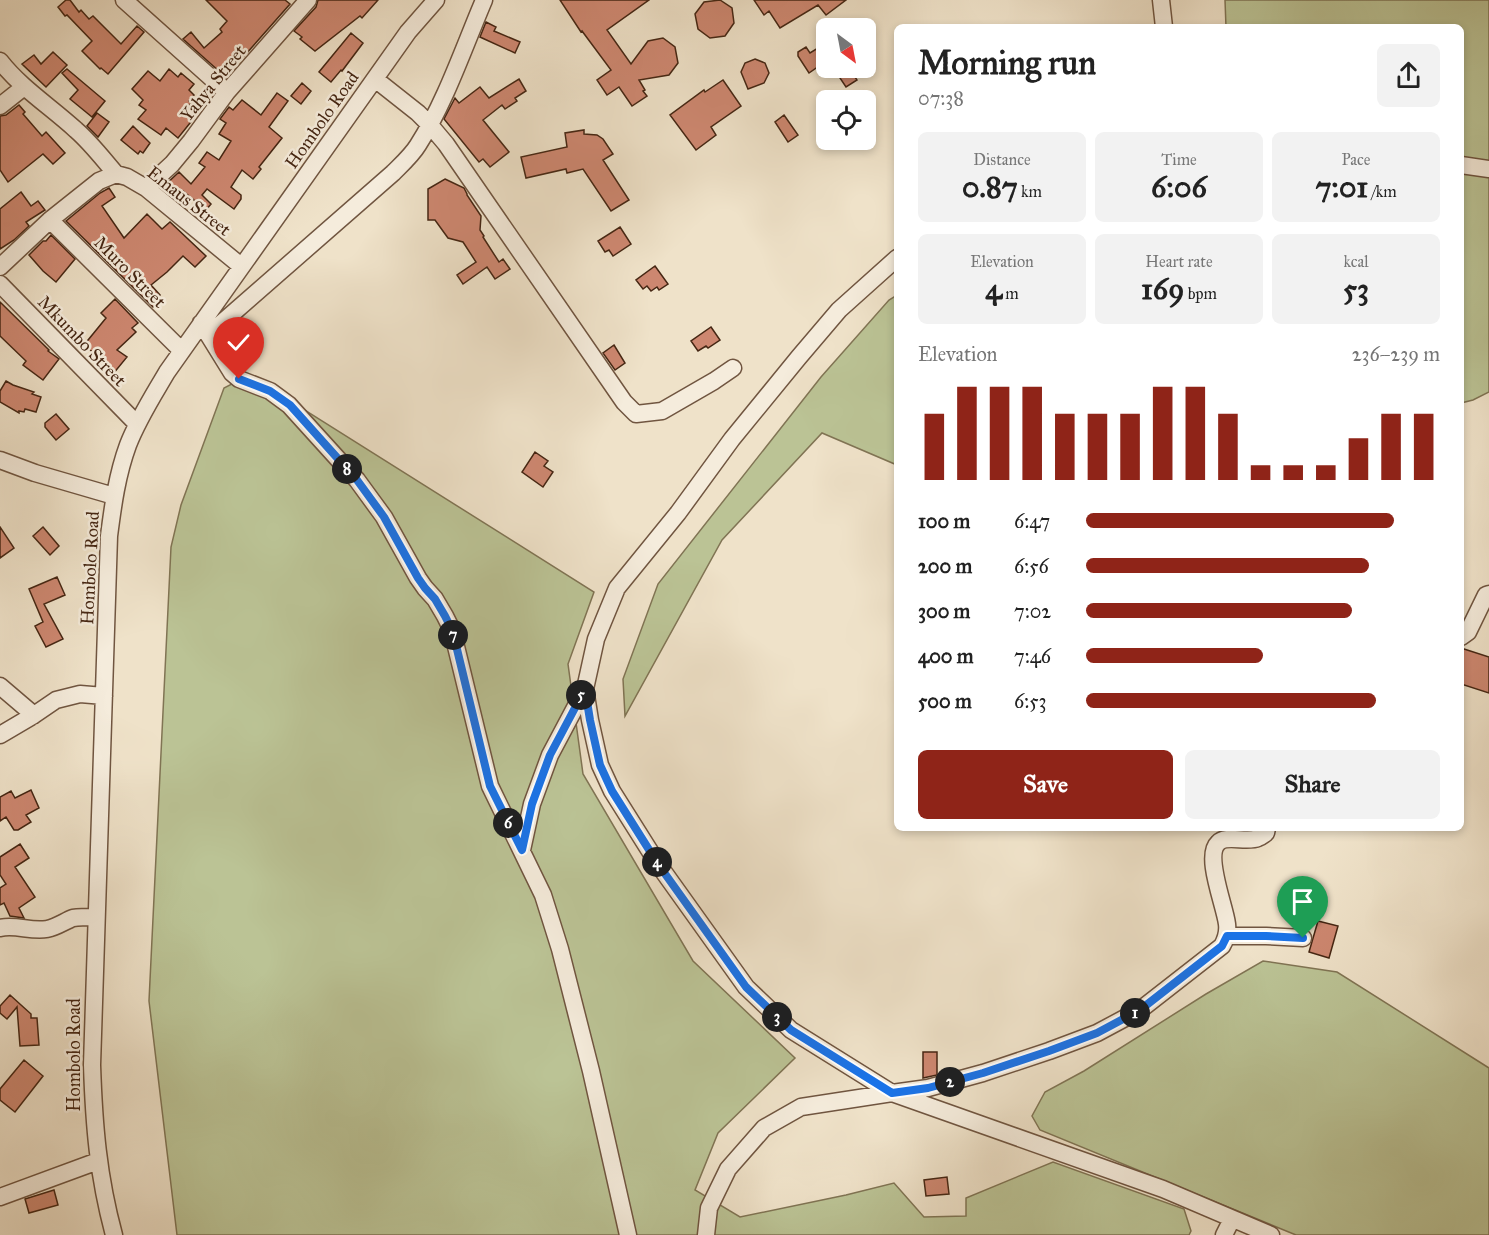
<!DOCTYPE html>
<meta charset="utf-8">
<style>
body{margin:0;font-family:"IM FELL Great Primer",serif;background:#f2f2f2;color:#222;height:100vh;display:flex;flex-direction:column;font-size:22px;white-space:nowrap}
*{box-sizing:border-box;margin:0}
p{font-size:20px;color:#767676}
.icon{flex:none;width:33px;height:33px;fill:none;stroke:currentColor;stroke-width:2;stroke-linecap:round;stroke-linejoin:round}
.map{position:relative;flex:1;overflow:hidden}
.panel{position:absolute;left:894px;top:24px;width:570px;height:807px;display:flex;flex-direction:column;background:#fff;border-radius:9px;box-shadow:0 3px 9px #0003}
.panel>*{flex:none}
.needle{width:39px;rotate:148deg}
.fabs{position:absolute;left:816px;top:18px;display:grid;gap:12px}
.fabs a{display:grid;place-items:center;width:60px;height:60px;border-radius:9px;background:#fff;box-shadow:0 3px 9px #0003;font-size:30px}
.pin{position:absolute;display:grid;place-items:center;width:51px;height:51px;color:#fff;margin:-62px -26px;border-radius:50% 50% 50% 0;rotate:-45deg;box-shadow:0 0 6px #0007}
.pin .icon{rotate:45deg}
.km{position:absolute;width:30px;height:30px;margin:-15px;border-radius:50%;background:#222;color:#fff;font-size:16px;line-height:30px;text-align:center}
.round{display:grid;place-items:center;flex:none;width:63px;height:63px;border-radius:9px;background:#f2f2f2}
.head{display:flex;align-items:center;justify-content:space-between;height:102px;padding:0 24px}
h1{font-size:33px;font-weight:700;line-height:45px}
.metrics{display:grid;grid-template-columns:repeat(3,1fr);gap:9px;height:102px;padding:6px 24px}
.metrics div{display:grid;align-content:center;border-radius:9px;background:#f2f2f2;text-align:center}
.metrics b{font-size:30px;font-weight:700}
.metrics small{font-size:16px;font-weight:400}
.metrics p{font-size:16px}
.chart{height:168px;padding:12px 24px}
.chart p{display:flex;justify-content:space-between}
.chart svg{width:100%;height:108px;margin-top:6px;stroke:#8f2418;stroke-width:6}
.cta{display:flex;gap:12px;margin-top:auto;padding:12px 24px}
.cta a{flex:1;height:69px;border-radius:9px;background:#8f2418;color:#fff;font-size:24px;font-weight:700;line-height:69px;text-align:center}
.cta a+a{background:#f2f2f2;color:#222}
ul{padding:0 24px;list-style:none;font-size:20px}
li{display:grid;grid-template-columns:96px 72px 1fr;align-items:center;height:45px}
li i{height:15px;border-radius:8px;background:#8f2418}
.map>svg:first-child{display:block}
.green{fill:#bbc395;stroke:#807454;stroke-width:1.5}
.building{fill:#cd8770;stroke:#452613;stroke-width:1.5}
.lines{fill:none;stroke-linecap:round;stroke-linejoin:round}
.minor-casing{stroke:#705540;stroke-width:19}
.minor{stroke:#f5ecdc;stroke-width:16}
.route-casing{stroke:#fff;stroke-width:12}
.route{stroke:#1a73e8;stroke-width:8}
.labels{text-anchor:middle;stroke-width:5;stroke-linejoin:round;paint-order:stroke}
.street-label{font-size:18px;fill:#452613;stroke:#f5ecdc}
</style>
<div class="map">
<svg width="1489" height="1235" viewBox="0 0 1489 1235">
<rect width="100%" height="100%" fill="#efe2c9"/>
<filter id="stains"><feTurbulence type="fractalNoise" baseFrequency=".00333" numOctaves="4"/><feColorMatrix values="0 0 0 0 .2 0 0 0 0 .09 0 0 0 0 .02 0 0 0 .5 -.17"/></filter>
<radialGradient id="worn" r=".72"><stop offset=".6" stop-color="#630" stop-opacity="0"/><stop offset="1" stop-color="#630" stop-opacity=".3"/></radialGradient>
<path class="green" d="M 1225,0 L 1489,0 L 1489,392 L 1473,400 L 1461,403 L 1461,27 L 1226,27 Z
M 897,295 L 897,465 L 822,433 L 722,540 L 625,716 L 623,679 L 658,584 L 821,377 L 889,300 Z
M 249,375 L 594,592 L 568,664 L 583,774 L 693,961 L 795,1058 L 718,1133 L 695,1190 L 740,1217 L 846,1195 L 894,1183 L 924,1217 L 966,1216 L 966,1198 L 1053,1162 L 1184,1209 L 1191,1231 L 1189,1235 L 177,1235 L 149,1001 L 171,547 L 181,505 L 224,388 Z
M 1263,961 L 1337,972 L 1489,1068 L 1489,1235 L 1296,1235 L 1040,1130 L 1032,1116 L 1045,1092 L 1084,1071 L 1206,994 Z"/>
<path class="building" d="M 66,0 L 70,0 L 79,12 L 81,10 L 89,19 L 93,16 L 121,44 L 137,26 L 144,32 L 108,74 L 101,68 L 100,69 L 82,51 L 92,41 L 67,15 L 65,16 L 58,7 Z
M 206,0 L 285,0 L 290,4 L 246,54 L 244,56 L 239,50 L 220,72 L 183,39 L 191,32 L 204,48 L 222,32 L 220,29 L 227,21 Z
M 318,0 L 378,0 L 362,18 L 360,16 L 315,51 L 300,39 L 302,37 L 294,31 L 316,7 Z
M 560,0 L 649,0 L 607,30 L 631,64 L 648,41 L 663,38 L 675,47 L 678,63 L 669,75 L 639,80 L 645,90 L 643,91 L 647,96 L 632,106 L 619,87 L 607,95 L 597,80 L 611,70 L 582,31 L 581,32 Z
M 720,0 L 732,8 L 734,23 L 725,36 L 710,38 L 698,29 L 695,14 L 704,2 Z
M 754,0 L 846,0 L 826,15 L 818,5 L 780,28 L 769,11 L 764,15 Z
M 486,22 L 496,27 L 494,31 L 520,42 L 515,53 L 480,37 Z
M 351,33 L 363,43 L 342,71 L 341,70 L 331,82 L 319,72 Z
M 826,43 L 826,61 L 809,73 L 798,56 L 798,52 L 806,47 L 810,53 Z
M 53,52 L 67,65 L 46,87 L 22,64 L 34,55 L 41,64 Z
M 755,59 L 765,63 L 769,73 L 764,83 L 748,89 L 741,72 L 745,63 Z
M 843,68 L 849,68 L 857,80 L 846,87 L 836,72 Z
M 67,69 L 105,101 L 92,117 L 70,99 L 78,90 L 62,73 Z
M 169,69 L 178,77 L 181,73 L 194,84 L 189,90 L 194,95 L 189,101 L 191,103 L 188,107 L 189,109 L 187,112 L 194,118 L 178,138 L 166,128 L 161,135 L 138,119 L 146,110 L 139,105 L 143,100 L 132,89 L 148,71 L 160,81 Z
M 519,79 L 526,91 L 515,98 L 517,101 L 505,109 L 502,105 L 483,120 L 509,152 L 490,167 L 483,159 L 479,162 L 444,119 L 455,98 L 459,103 L 480,87 L 489,98 Z
M 723,80 L 741,106 L 711,127 L 716,135 L 696,150 L 670,115 L 704,90 L 705,92 Z
M 302,83 L 311,91 L 301,104 L 291,96 Z
M 277,93 L 288,101 L 269,127 L 282,138 L 259,167 L 261,169 L 253,179 L 242,170 L 231,187 L 241,195 L 241,199 L 234,209 L 207,189 L 202,195 L 211,204 L 206,210 L 183,191 L 175,198 L 162,188 L 179,172 L 191,184 L 205,167 L 199,163 L 207,152 L 219,160 L 231,141 L 219,134 L 226,123 L 220,119 L 229,107 L 233,110 L 242,100 L 261,115 Z
M 19,105 L 25,112 L 23,114 L 42,136 L 46,132 L 65,153 L 53,164 L 43,154 L 8,182 L 0,170 L 0,116 L 6,115 Z
M 97,113 L 109,122 L 98,137 L 87,126 Z
M 784,115 L 798,135 L 788,142 L 775,122 Z
M 133,126 L 150,143 L 143,153 L 140,151 L 138,154 L 121,140 Z
M 584,130 L 584,134 L 597,135 L 603,139 L 613,154 L 603,160 L 629,200 L 611,211 L 583,169 L 567,173 L 566,169 L 526,178 L 521,157 L 567,147 L 565,133 Z
M 445,179 L 464,188 L 467,194 L 467,195 L 481,216 L 480,230 L 484,236 L 483,237 L 499,262 L 503,259 L 510,269 L 495,279 L 487,267 L 463,284 L 457,275 L 476,262 L 463,242 L 448,238 L 435,220 L 428,220 L 428,189 Z
M 109,188 L 115,197 L 102,206 L 124,238 L 147,214 L 162,229 L 170,222 L 206,256 L 195,267 L 183,256 L 167,272 L 151,285 L 160,295 L 156,299 L 158,302 L 153,307 L 66,221 L 100,193 Z
M 21,192 L 31,206 L 38,201 L 45,210 L 26,222 L 29,226 L 14,240 L 0,249 L 0,209 Z
M 620,227 L 631,244 L 613,256 L 609,250 L 605,252 L 598,241 Z
M 51,235 L 75,259 L 56,282 L 43,271 L 29,255 L 43,241 L 46,241 Z
M 655,266 L 668,284 L 659,290 L 657,287 L 651,291 L 647,286 L 643,289 L 636,280 Z
M 115,299 L 138,323 L 132,328 L 136,332 L 117,350 L 127,357 L 113,374 L 93,358 L 96,355 L 84,345 L 106,318 L 101,313 Z
M 0,302 L 49,350 L 48,351 L 59,359 L 43,380 L 23,365 L 26,361 L 0,336 Z
M 711,327 L 720,340 L 708,348 L 706,346 L 698,351 L 691,341 Z
M 614,345 L 625,363 L 615,370 L 603,353 Z
M 6,381 L 13,385 L 34,392 L 32,394 L 41,397 L 36,412 L 25,409 L 24,412 L 19,411 L 19,413 L 0,402 L 0,391 Z
M 56,414 L 69,429 L 56,440 L 45,427 L 45,423 Z
M 535,452 L 548,461 L 544,466 L 553,472 L 543,487 L 522,472 Z
M 0,527 L 14,548 L 0,558 Z
M 43,527 L 59,546 L 50,555 L 33,536 Z
M 57,577 L 65,595 L 44,604 L 63,639 L 46,647 L 35,626 L 43,622 L 29,589 Z
M 1461,648 L 1489,657 L 1489,693 L 1461,684 Z
M 31,790 L 39,808 L 26,815 L 31,822 L 18,830 L 14,830 L 6,817 L 0,821 L 0,797 L 11,791 L 15,798 Z
M 20,844 L 29,858 L 15,867 L 35,897 L 19,908 L 24,918 L 10,916 L 4,903 L 0,905 L 0,888 L 6,884 L 0,875 L 0,857 Z
M 1318,921 L 1338,926 L 1329,958 L 1309,952 Z
M 10,995 L 31,1014 L 31,1018 L 37,1018 L 39,1045 L 20,1046 L 17,1007 L 7,1019 L 0,1013 L 0,1006 Z
M 923,1052 L 937,1052 L 937,1075 L 923,1078 Z
M 24,1060 L 43,1076 L 15,1112 L 0,1100 L 0,1089 Z
M 947,1177 L 949,1194 L 926,1196 L 924,1180 Z
M 54,1190 L 58,1205 L 29,1213 L 25,1199 Z"/>
<g class="lines">
<g class="minor-casing">
<path id="minor" d="M 124,0 L 227,92
M 1161,0 L 1164,27
M 0,61 C 21,88 51,107 76,130 C 91,143 103,159 116,174
M 375,79 L 418,113 L 430,125 L 446,144 L 624,402 L 636,414 L 662,411 L 714,381 L 733,368
M 0,106 L 24,87
M 1461,165 L 1489,169
M 146,188 L 172,164 L 191,141 L 227,92 L 308,0
M 50,220 L 182,351
M 897,258 L 839,310 L 799,357 L 732,439 L 678,513 L 617,588 L 596,639 L 585,689 L 590,720 L 600,765 L 612,791 L 658,864 L 746,987 L 791,1030 L 892,1093 L 928,1088 L 983,1073 L 1049,1051 L 1097,1033 L 1140,1010 L 1222,946 C 1226,939 1228,932 1227,924 C 1225,906 1204,856 1218,843 C 1226,834 1246,843 1258,838 C 1261,837 1263,835 1266,833 L 1267,828
M 0,267 L 50,220 L 99,181 L 116,174 L 127,177 L 146,188 L 241,266
M 0,284 L 137,424
M 201,323 L 232,373 L 239,379 L 270,391 L 289,405 L 357,480 L 384,517 L 418,578 L 425,588 L 435,599 L 445,616 L 452,630 L 490,786 L 543,895 L 560,949 L 591,1071 L 628,1235
M 209,334 L 393,173 C 402,164 412,155 418,145 C 445,103 464,47 484,0
M 0,460 L 35,473 L 114,496
M 1461,637 L 1468,632 L 1486,595 L 1489,594
M 0,686 L 34,715
M 0,735 L 34,715 L 56,700 L 80,694 L 104,696
M 522,850 L 532,804 L 550,755 L 585,689
M 0,928 C 15,924 31,932 47,929 C 57,927 65,921 73,918 C 80,917 89,917 96,917
M 1227,936 L 1266,936 L 1303,938
M 0,1197 L 98,1161
M 114,1235 C 98,1176 94,1125 92,1065 L 109,536 C 113,505 117,475 128,445 C 138,419 153,396 167,372 L 408,32 L 436,0
M 706,1235 L 709,1208 L 728,1169 L 764,1128 L 801,1107 L 892,1093 L 1163,1189 L 1271,1235
M 1224,1235 L 1232,1219"/>
</g>
<use href="#minor" class="minor"/>
</g>
<g class="lines">
<g class="route-casing">
<path id="route" d="M 239,379 L 270,391 L 290,405 L 357,480 L 384,517 L 418,578 L 425,588 L 435,599 L 445,616 L 452,630 L 455,641 L 490,786 L 522,850 L 532,804 L 550,755 L 585,689 L 590,720 L 600,765 L 612,791 L 658,864 L 746,987 L 791,1030 L 892,1093 L 928,1088 L 983,1073 L 1049,1051 L 1097,1033 L 1140,1010 L 1222,946 L 1227,936 L 1266,936 L 1303,938"/>
</g>
<use href="#route" class="route"/>
</g>
<g class="labels">
<g class="street-label">
<text transform="translate(213 83) rotate(-51)" y="6">Yahya Street</text>
<text transform="translate(322 120) rotate(-55)" y="6">Hombolo Road</text>
<text transform="translate(189 201) rotate(38)" y="6">Emaus Street</text>
<text transform="translate(130 272) rotate(45)" y="6">Muro Street</text>
<text transform="translate(82 341) rotate(46)" y="6">Mkumbo Street</text>
<text transform="translate(90 568) rotate(-87)" y="6">Hombolo Road</text>
<text transform="translate(74 1055) rotate(-90)" y="6">Hombolo Road</text>
</g>
</g>
<rect width="100%" height="100%" filter="url(#stains)"/>
<rect width="100%" height="100%" fill="url(#worn)"/>
</svg>
<div class="fabs">
<a><svg class="needle" viewBox="-14 -14 28 28"><path d="M0-13l5 13h-10z" fill="#e53935"/><path d="M0 13l5-13h-10z" fill="#767676"/></svg></a>
<a><svg class="icon" aria-label="locate" viewBox="0 0 24 24"><circle cx="12" cy="12" r="6"/><path d="M12 2v4M12 18v4M2 12h4M18 12h4"/></svg></a>
</div>
<div class="pin" style="left:1303px;top:938px;background:#1e9e55"><svg class="icon" aria-label="arrive" viewBox="0 0 24 24"><path d="M6 21V4h12l-3 4 3 4H6"/></svg></div>
<div class="pin" style="left:239px;top:379px;background:#d93025"><svg class="icon" aria-label="check" viewBox="0 0 24 24"><path d="M5 12l5 5 9-10"/></svg></div>
<b class="km" style="left:1135px;top:1013px">1</b>
<b class="km" style="left:950px;top:1082px">2</b>
<b class="km" style="left:777px;top:1017px">3</b>
<b class="km" style="left:657px;top:862px">4</b>
<b class="km" style="left:581px;top:695px">5</b>
<b class="km" style="left:508px;top:823px">6</b>
<b class="km" style="left:453px;top:635px">7</b>
<b class="km" style="left:347px;top:469px">8</b>
<section class="panel">
<div class="head"><div><h1>Morning run</h1><p>07:38</p></div><a class="round"><svg class="icon" aria-label="share" viewBox="0 0 24 24"><path d="M12 15V3M7 8l5-5 5 5M5 13v7h14v-7"/></svg></a></div>
<div class="metrics">
<div><p>Distance</p><b>0.87<small> km</small></b></div>
<div><p>Time</p><b>6:06</b></div>
<div><p>Pace</p><b>7:01<small> /km</small></b></div>
</div>
<div class="metrics">
<div><p>Elevation</p><b>4<small> m</small></b></div>
<div><p>Heart rate</p><b>169<small> bpm</small></b></div>
<div><p>kcal</p><b>53</b></div>
</div>
<div class="chart"><p><span>Elevation</span>236–239 m</p>
<svg viewBox="0 0 160 44" preserveAspectRatio="none"><path d="M5 44V17M15 44V6M25 44V6M35 44V6M45 44V17M55 44V17M65 44V17M75 44V6M85 44V6M95 44V17M105 44V38M115 44V38M125 44V38M135 44V27M145 44V17M155 44V17"/></svg>
</div>
<ul>
<li><b>100 m</b>6:47<i style="width:87%"></i></li>
<li><b>200 m</b>6:56<i style="width:80%"></i></li>
<li><b>300 m</b>7:02<i style="width:75%"></i></li>
<li><b>400 m</b>7:46<i style="width:50%"></i></li>
<li><b>500 m</b>6:53<i style="width:82%"></i></li>
</ul>
<div class="cta"><a>Save</a><a>Share</a></div>
</section>
</div>
